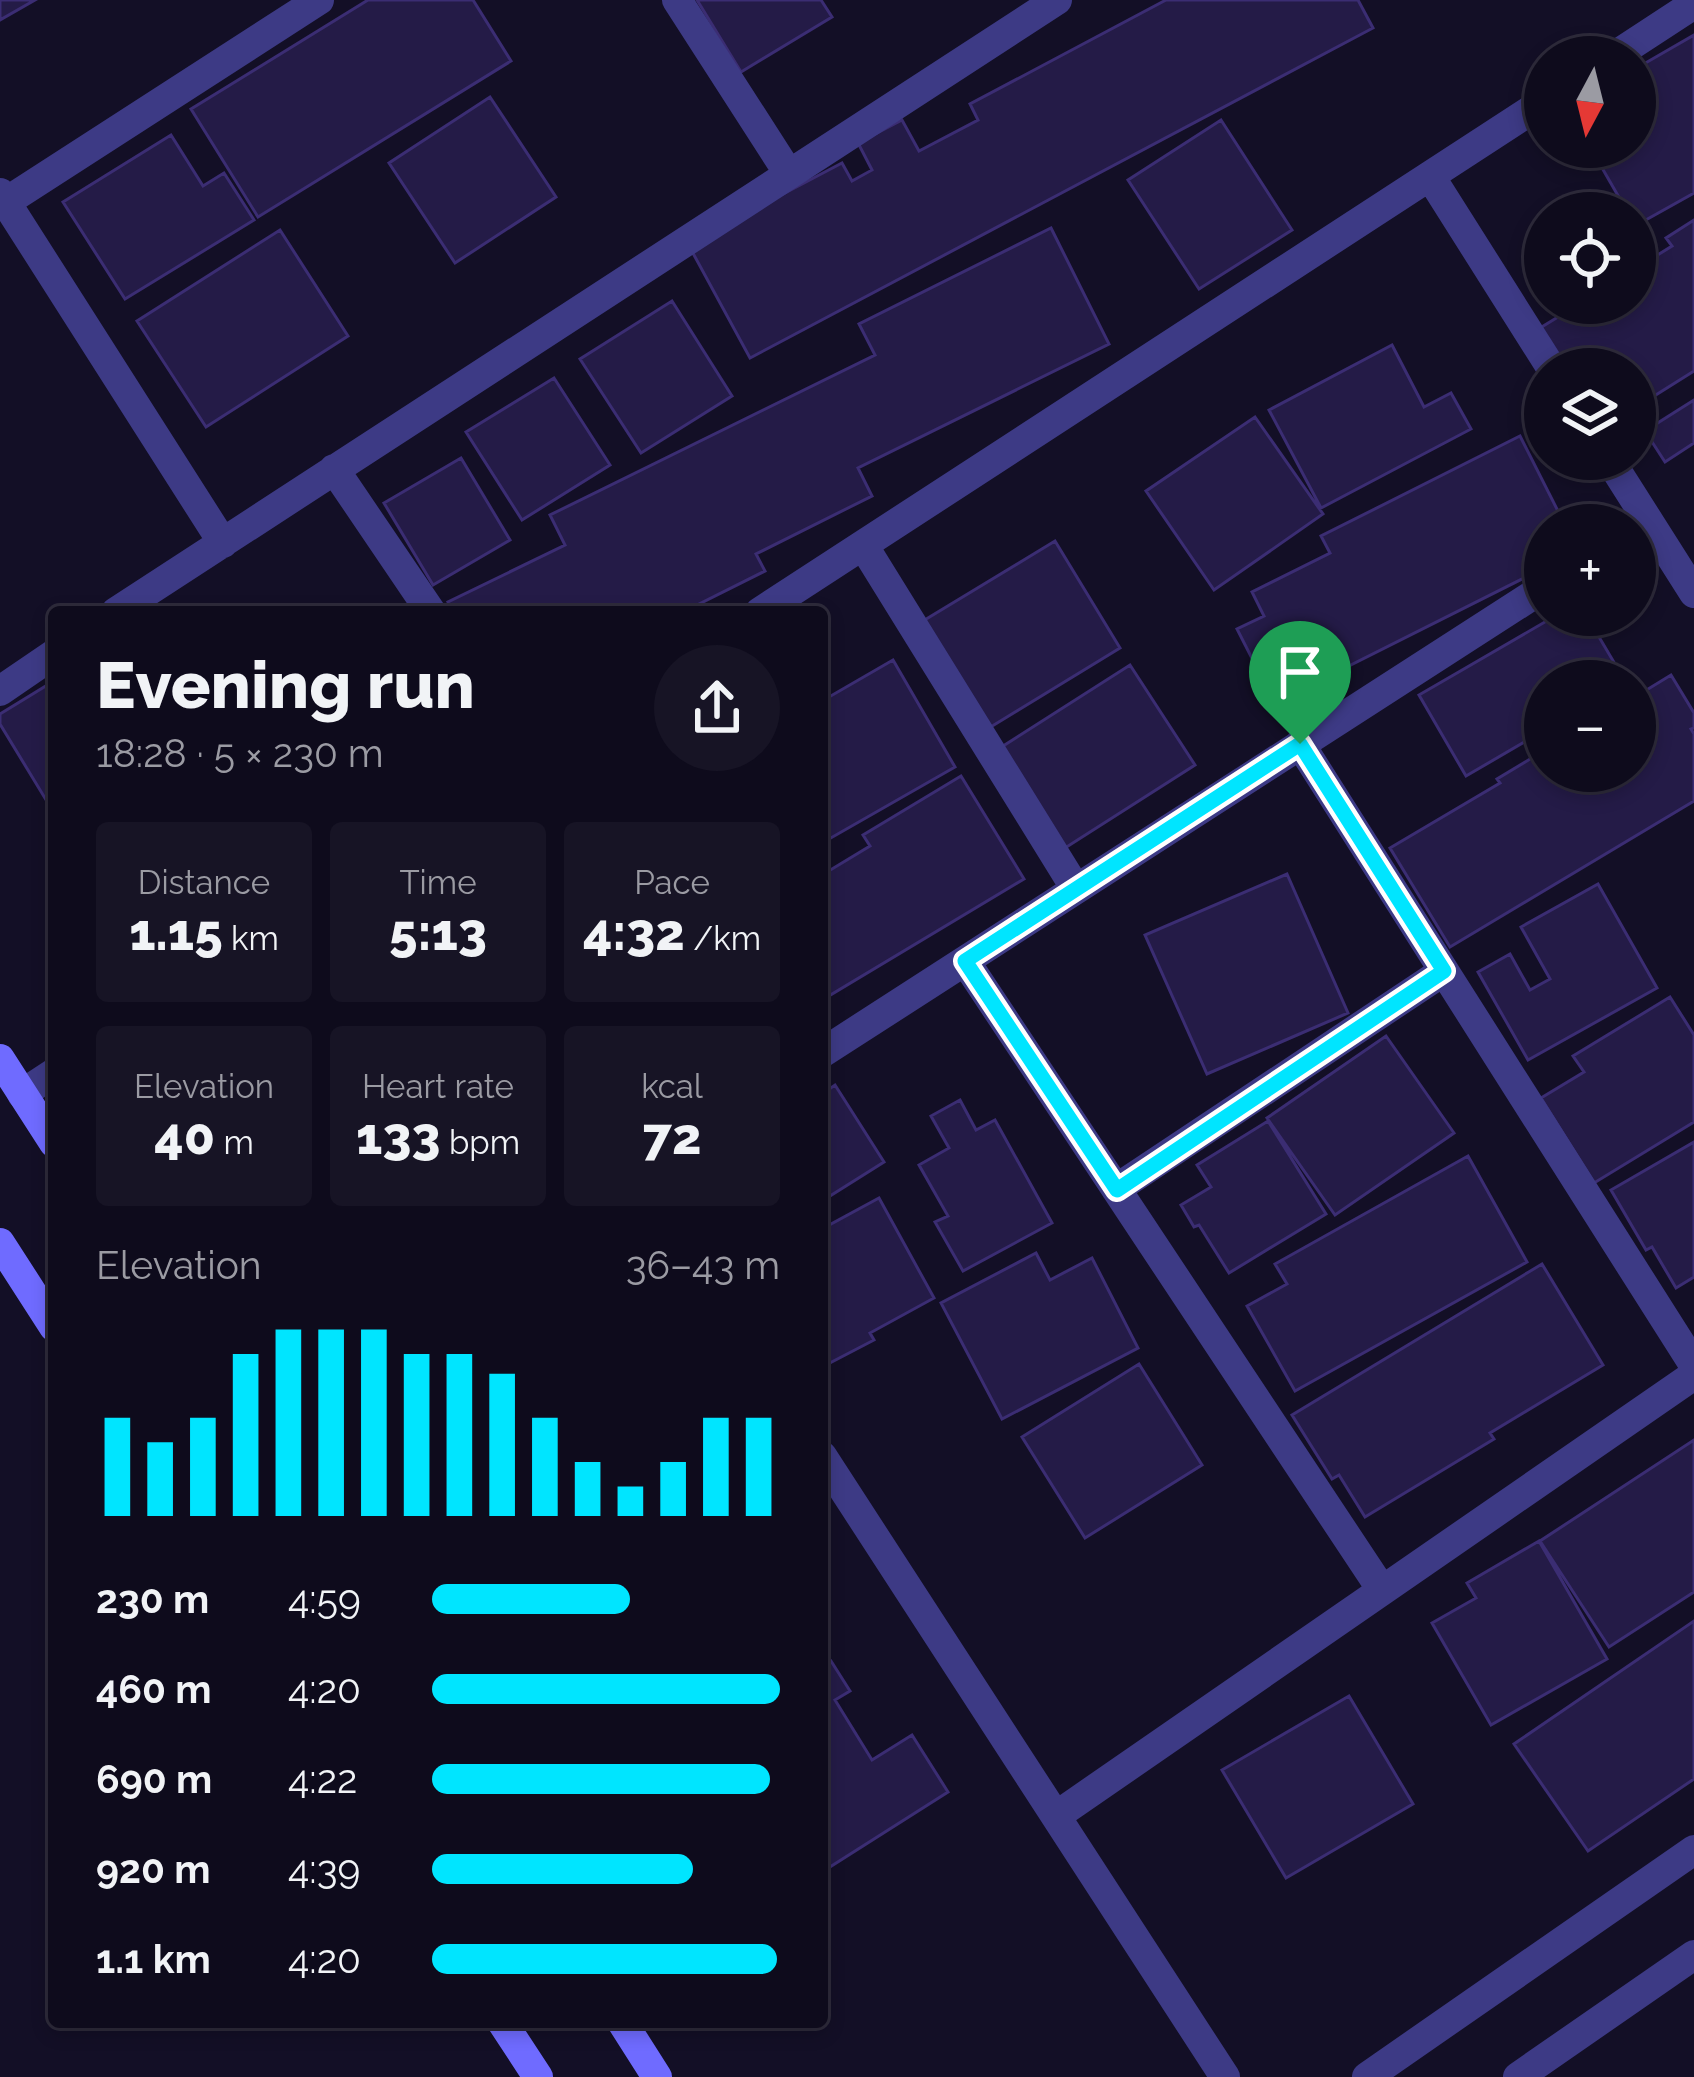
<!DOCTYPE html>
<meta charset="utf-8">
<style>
body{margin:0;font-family:Raleway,sans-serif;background:#171425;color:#f1f3f6;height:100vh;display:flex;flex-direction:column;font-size:45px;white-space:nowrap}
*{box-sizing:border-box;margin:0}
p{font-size:39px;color:#9b9ba3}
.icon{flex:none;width:66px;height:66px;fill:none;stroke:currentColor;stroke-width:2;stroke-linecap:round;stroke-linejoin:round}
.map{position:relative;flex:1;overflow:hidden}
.details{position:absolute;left:48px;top:606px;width:780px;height:1422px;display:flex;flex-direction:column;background:#0e0b1c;border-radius:12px;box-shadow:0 6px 18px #0003,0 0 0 3px #2e2b3b}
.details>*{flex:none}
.needle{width:78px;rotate:187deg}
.tools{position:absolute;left:1524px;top:36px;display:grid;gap:24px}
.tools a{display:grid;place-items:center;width:132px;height:132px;border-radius:50%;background:#0e0b1c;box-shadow:0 6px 18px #0003,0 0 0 3px #2e2b3b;font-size:60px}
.pin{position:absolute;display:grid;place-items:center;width:102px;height:102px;color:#fff;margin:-123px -51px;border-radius:50% 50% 50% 0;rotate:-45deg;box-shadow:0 0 12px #0007}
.pin .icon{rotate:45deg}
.round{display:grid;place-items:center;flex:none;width:126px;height:126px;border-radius:63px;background:#171425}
.overview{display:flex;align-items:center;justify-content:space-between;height:204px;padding:0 48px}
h1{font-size:66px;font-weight:800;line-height:90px}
.metrics{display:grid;grid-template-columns:repeat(3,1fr);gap:18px;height:204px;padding:12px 48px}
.metrics div{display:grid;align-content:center;border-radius:12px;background:#171425;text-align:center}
.metrics b{font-size:51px;font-weight:800}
.metrics small{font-size:33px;font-weight:400}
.metrics p{font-size:33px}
.chart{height:336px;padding:24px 48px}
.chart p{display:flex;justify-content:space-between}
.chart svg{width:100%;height:216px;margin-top:12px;stroke:#00e5ff;stroke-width:6}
ul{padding:0 48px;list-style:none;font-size:39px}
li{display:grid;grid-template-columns:192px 144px 1fr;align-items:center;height:90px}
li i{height:30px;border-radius:15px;background:#00e5ff}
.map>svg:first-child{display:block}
.building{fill:#241b47;stroke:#3b2d73;stroke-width:3}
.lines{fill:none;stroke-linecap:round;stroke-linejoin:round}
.street{stroke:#3d3a85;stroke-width:30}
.secondary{stroke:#6f6bff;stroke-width:30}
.route-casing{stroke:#fff;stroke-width:24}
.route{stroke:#00e5ff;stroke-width:15}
</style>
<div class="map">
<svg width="1694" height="2077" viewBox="0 0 1694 2077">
<rect width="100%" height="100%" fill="#130f26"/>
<path class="building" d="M 0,0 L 35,0 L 0,20 Z
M 368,0 L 473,0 L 511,61 L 258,217 L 191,109 Z
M 697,0 L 821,0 L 832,17 L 741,72 Z
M 1166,0 L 1358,0 L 1373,28 L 750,358 L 688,244 L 842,163 L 852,181 L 872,170 L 858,143 L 902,120 L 919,151 L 978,120 L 970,104 Z
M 1694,35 L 1694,193 L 1635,226 L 1635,213 L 1628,213 L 1590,147 L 1635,147 L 1635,69 Z
M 490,97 L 556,197 L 455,263 L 389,163 Z
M 1221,120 L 1292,230 L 1199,289 L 1128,180 Z
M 171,135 L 203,186 L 224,173 L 254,220 L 125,299 L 63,202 Z
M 1694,220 L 1694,371 L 1635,408 L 1635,369 L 1565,369 L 1540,328 L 1581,303 L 1635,303 L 1635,269 L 1672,246 L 1666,238 Z
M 1051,228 L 1109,344 L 858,468 L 872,496 L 756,554 L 765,571 L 683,612 L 453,612 L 448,602 L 565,545 L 550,515 L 875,355 L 859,324 Z
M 280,230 L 348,336 L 206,427 L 137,321 Z
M 672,301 L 732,396 L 641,453 L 580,359 Z
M 1392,345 L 1424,407 L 1451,393 L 1471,429 L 1321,508 L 1269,410 Z
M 554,378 L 610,465 L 522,520 L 466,432 Z
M 1694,400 L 1694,443 L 1665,462 L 1645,431 Z
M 1255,417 L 1323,514 L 1214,590 L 1146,491 Z
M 1520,436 L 1565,525 L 1545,525 L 1545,570 L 1544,568 L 1287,697 L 1276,674 L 1263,680 L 1237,629 L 1264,616 L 1252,592 L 1330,553 L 1321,536 Z
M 461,458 L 510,540 L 433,585 L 384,503 Z
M 1055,541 L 1120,648 L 989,728 L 923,621 Z
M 1557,615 L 1586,615 L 1625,681 L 1545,681 L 1545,730 L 1466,776 L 1419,695 Z
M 893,660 L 955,767 L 822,843 L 822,701 Z
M 1130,665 L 1195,765 L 1065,848 L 1000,748 Z
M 1671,675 L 1694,713 L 1694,728 L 1691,729 L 1694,734 L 1694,801 L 1450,947 L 1390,848 L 1500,783 L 1497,779 L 1545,750 L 1545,771 L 1635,771 L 1635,697 Z
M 54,681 L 54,813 L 0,724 L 0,714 Z
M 961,776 L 1024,879 L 822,1000 L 822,875 L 870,846 L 863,835 Z
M 1287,874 L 1348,1013 L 1207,1074 L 1145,935 Z
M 1598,884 L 1657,988 L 1528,1060 L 1478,972 L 1510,954 L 1530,990 L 1550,979 L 1521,927 Z
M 1670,997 L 1694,1035 L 1694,1122 L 1594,1183 L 1541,1098 L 1584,1072 L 1573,1056 Z
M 1386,1036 L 1454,1133 L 1335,1215 L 1267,1118 Z
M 835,1085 L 884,1162 L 822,1201 L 822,1094 Z
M 960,1100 L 976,1130 L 995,1120 L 1052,1223 L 963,1271 L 935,1222 L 948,1216 L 919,1165 L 949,1148 L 931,1116 Z
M 1268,1121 L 1326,1214 L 1229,1273 L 1199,1225 L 1194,1227 L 1181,1205 L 1211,1187 L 1197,1165 Z
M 1694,1142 L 1694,1277 L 1676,1288 L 1652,1247 L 1646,1250 L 1611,1190 Z
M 1468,1156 L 1527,1262 L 1295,1391 L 1247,1306 L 1287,1284 L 1275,1264 Z
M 879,1198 L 934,1298 L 870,1333 L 874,1340 L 822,1367 L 822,1229 Z
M 1036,1253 L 1050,1280 L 1092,1258 L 1138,1348 L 1002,1419 L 941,1303 Z
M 1542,1264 L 1603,1365 L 1490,1433 L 1494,1439 L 1365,1517 L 1339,1475 L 1332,1479 L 1292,1415 Z
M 1139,1364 L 1202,1465 L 1085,1538 L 1022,1437 Z
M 1694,1440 L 1694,1592 L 1609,1647 L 1540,1541 Z
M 1539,1541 L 1607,1659 L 1491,1725 L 1432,1623 L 1476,1598 L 1467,1583 Z
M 1694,1621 L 1694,1779 L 1588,1851 L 1514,1744 Z
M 831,1661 L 850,1691 L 835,1700 L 872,1760 L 912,1735 L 948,1792 L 822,1872 L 822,1667 Z
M 1349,1696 L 1413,1804 L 1286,1878 L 1222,1770 Z"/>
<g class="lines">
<path class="street" d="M 677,0 L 789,174
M 1613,57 L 1694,4
M 1430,176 L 1552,369
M 0,193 L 223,543
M 6,202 L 319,0
M 1609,459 L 1694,593
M 334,469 L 431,612
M 863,545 L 1076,889
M 116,612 L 1057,0
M 760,612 L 1545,101
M 0,691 L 54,654
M 1300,744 L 1694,1365
M 965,961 L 1382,1590
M 822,1053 L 1545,587
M 22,1094 L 54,1073
M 1116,1189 L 1444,971
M 822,1456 L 1225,2077
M 1056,1816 L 1694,1375
M 1367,2077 L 1694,1850
M 1518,2077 L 1694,1955"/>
<path class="secondary" d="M 0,1059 L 54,1143
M 0,1243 L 54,1327
M 502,2022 L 538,2077
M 622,2022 L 657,2077"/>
</g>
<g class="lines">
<g class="route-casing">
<path id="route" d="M 1300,744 L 1444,971 L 1117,1190 L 965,961 Z"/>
</g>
<use href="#route" class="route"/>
</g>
</svg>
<div class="tools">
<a><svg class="needle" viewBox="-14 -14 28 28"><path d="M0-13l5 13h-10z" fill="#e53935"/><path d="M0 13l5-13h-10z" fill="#9b9ba3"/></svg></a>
<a><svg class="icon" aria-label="locate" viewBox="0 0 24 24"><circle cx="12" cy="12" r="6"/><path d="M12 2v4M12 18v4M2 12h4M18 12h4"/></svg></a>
<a><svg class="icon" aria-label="layers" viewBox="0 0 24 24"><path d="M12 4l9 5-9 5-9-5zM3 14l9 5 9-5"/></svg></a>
<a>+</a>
<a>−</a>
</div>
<div class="pin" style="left:1300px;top:744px;background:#1e9e55"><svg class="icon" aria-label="arrive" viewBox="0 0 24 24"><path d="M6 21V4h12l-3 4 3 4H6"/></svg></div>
<section class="details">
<div class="overview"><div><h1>Evening run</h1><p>18:28 · 5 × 230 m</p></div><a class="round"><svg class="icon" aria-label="share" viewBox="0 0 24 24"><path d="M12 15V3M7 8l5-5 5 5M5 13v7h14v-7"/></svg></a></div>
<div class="metrics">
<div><p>Distance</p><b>1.15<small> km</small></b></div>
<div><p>Time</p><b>5:13</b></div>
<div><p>Pace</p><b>4:32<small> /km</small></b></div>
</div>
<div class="metrics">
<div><p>Elevation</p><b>40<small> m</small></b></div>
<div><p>Heart rate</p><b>133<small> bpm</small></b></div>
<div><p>kcal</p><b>72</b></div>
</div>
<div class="chart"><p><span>Elevation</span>36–43 m</p>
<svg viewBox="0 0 160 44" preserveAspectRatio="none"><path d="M5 44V24M15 44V29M25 44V24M35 44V11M45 44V6M55 44V6M65 44V6M75 44V11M85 44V11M95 44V15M105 44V24M115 44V33M125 44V38M135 44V33M145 44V24M155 44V24"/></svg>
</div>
<ul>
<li><b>230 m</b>4:59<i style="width:57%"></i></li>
<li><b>460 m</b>4:20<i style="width:100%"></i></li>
<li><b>690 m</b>4:22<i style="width:97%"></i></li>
<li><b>920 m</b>4:39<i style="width:75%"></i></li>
<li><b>1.1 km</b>4:20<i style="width:99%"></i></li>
</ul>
</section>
</div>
